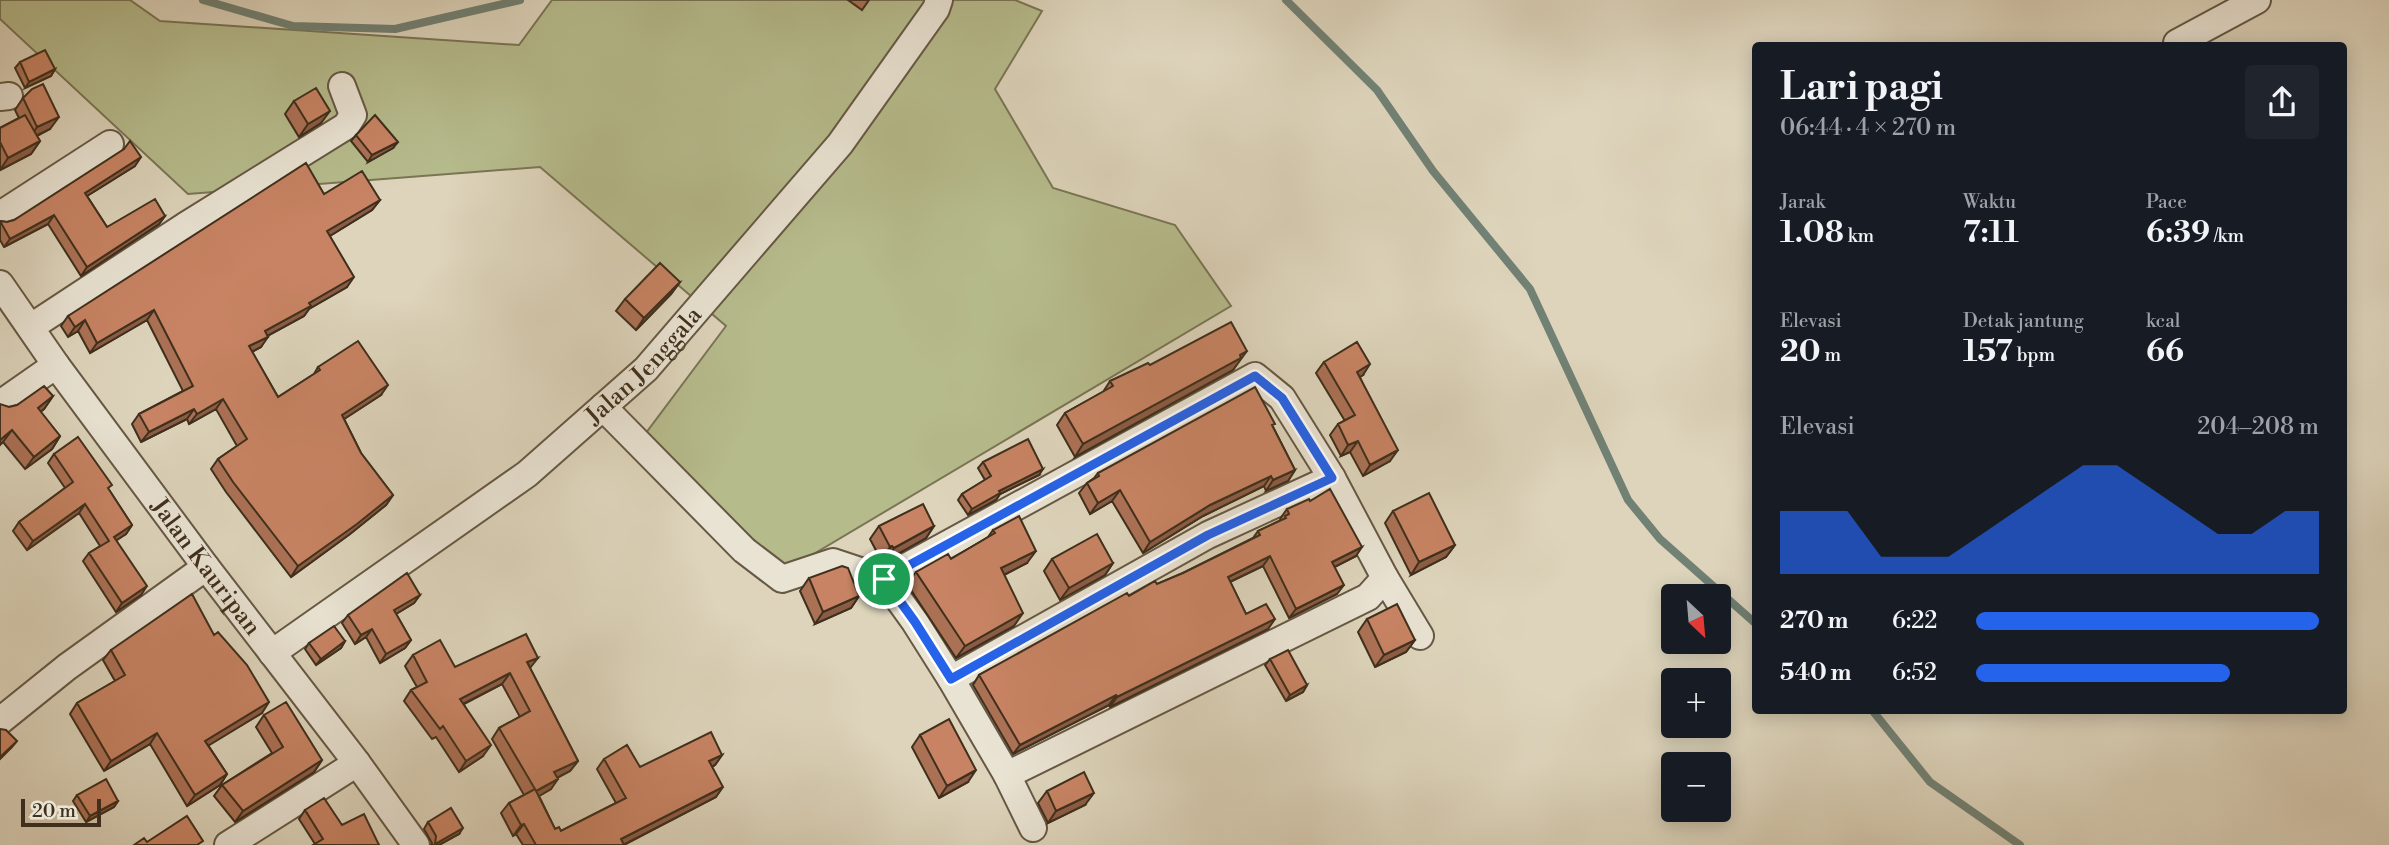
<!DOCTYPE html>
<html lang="id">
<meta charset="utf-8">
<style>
body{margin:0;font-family:"Libre Bodoni",serif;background:#20242c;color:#f1f3f6;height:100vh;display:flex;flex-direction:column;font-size:26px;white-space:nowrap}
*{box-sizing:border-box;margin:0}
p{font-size:23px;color:#9ea1a6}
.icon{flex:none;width:38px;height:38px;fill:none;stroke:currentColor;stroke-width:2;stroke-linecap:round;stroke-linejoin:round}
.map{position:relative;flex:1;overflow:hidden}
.side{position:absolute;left:1752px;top:42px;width:595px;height:672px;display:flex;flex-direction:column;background:#171b24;border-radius:7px;box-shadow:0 4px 18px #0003}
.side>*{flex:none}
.needle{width:46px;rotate:154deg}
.buttons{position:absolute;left:1661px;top:584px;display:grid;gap:14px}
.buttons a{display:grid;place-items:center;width:70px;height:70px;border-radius:7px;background:#171b24;box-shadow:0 4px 18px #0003;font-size:35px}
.scale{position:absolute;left:21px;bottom:18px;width:80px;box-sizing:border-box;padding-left:7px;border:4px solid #3f2f1c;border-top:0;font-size:19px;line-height:24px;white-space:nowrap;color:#3f2f1c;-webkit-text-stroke:5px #e9e3d3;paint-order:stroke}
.pin{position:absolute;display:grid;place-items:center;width:60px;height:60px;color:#fff;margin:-30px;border:4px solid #fff;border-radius:50%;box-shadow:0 2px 7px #0007}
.round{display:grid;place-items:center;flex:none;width:74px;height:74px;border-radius:7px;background:#20242c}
.head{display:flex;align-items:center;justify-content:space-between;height:119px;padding:0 28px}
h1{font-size:38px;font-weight:700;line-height:52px}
.metrics{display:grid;grid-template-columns:repeat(3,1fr);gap:10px;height:119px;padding:7px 28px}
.metrics div{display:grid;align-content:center}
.metrics b{font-size:30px;font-weight:700}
.metrics small{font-size:19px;font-weight:400}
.metrics p{font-size:19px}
.chart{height:196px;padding:14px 28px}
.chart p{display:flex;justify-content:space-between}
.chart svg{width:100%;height:126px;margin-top:7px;fill:#2563eb;opacity:.7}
ul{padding:0 28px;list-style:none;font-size:23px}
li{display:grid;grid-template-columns:112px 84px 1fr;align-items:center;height:52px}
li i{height:18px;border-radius:9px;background:#2563eb}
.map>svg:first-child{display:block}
.green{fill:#b6bb8c;stroke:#7a7554;stroke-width:2}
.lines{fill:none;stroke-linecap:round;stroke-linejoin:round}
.stream{stroke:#718174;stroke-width:8}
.minor-casing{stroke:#665844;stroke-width:30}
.minor{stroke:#e9e3d3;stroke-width:26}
.wall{fill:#ab7155;stroke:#3f2f1c;stroke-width:2}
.shaded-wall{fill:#8b5c45;stroke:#3f2f1c;stroke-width:2}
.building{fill:#c78363;stroke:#3f2f1c;stroke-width:2}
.route-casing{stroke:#fff;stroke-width:14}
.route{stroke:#2563eb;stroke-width:9}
.labels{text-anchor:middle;stroke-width:5;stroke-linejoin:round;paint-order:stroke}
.street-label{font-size:24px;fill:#3f2f1c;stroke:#e9e3d3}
</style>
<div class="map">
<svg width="2389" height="845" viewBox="0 0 2389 845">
<rect width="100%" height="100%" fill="#ddd4bb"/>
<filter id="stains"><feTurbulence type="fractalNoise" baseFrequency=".00286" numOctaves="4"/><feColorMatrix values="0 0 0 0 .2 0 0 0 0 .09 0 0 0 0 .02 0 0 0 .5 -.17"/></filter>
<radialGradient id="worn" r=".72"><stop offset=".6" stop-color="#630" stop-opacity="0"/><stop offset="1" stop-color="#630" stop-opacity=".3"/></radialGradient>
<path class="green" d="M 0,0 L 130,0 L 160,21 L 519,45 L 552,0 L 1015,0 L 1042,11 L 995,89 L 1053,188 L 1175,225 L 1231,306 L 785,571 L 646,433 L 726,326 L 540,167 L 188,194 L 0,19 Z"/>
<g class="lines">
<path class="stream" d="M 203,0 L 293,26 L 395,29 L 520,0
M 1286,0 L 1377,90 L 1433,171 L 1530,289 L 1628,500 L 1660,539 L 1755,623
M 1872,710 L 1930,782 L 2020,845"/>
<g class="minor-casing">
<g id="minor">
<path d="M 2177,43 L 2257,0"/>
<path d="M 0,97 L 9,96"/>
<path d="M 0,215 L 110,144"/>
<path id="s1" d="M 0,284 L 56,365 L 206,567 L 357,763 L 416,845"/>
<path d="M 31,327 L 185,226 L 346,126 L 353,115 L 342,86"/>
<path d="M 0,404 L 56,365"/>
<path d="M 603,407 L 744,550 L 782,579 L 833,562 L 884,579 L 915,622 L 951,679 L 1007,775 L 1033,828"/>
<path d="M 1385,578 L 1420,636"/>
<path d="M 884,579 L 1255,376 L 1282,398 L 1332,478 L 1385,578 L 1368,597 L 1007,775"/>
<path id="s2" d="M 272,653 L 527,474 L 646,369 L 840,144 L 936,9 L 939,0"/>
<path d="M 951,679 L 1208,535 L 1332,478"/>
<path d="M 0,721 L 67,667 L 206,567"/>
<path d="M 228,845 L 357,763"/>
</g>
</g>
<use href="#minor" class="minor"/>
</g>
<path class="wall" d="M 848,0 L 869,0 L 862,10 Z
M 20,62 L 55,69 L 51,76 L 25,88 L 15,68 Z
M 23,98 L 50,129 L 37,136 L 40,141 L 31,154 L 0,170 L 0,128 L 19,118 L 15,110 Z
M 294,101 L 321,123 L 299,137 L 285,114 Z
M 356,135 L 393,148 L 368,162 L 351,141 Z
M 135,166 L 87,196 L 107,227 L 165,216 L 159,224 L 81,276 L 48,224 L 4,247 L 0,240 L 0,221 L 7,222 L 14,220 Z
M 324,194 L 380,200 L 372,210 L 330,236 L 347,287 L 309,309 L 304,316 L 267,336 L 261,347 L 252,352 L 278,397 L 314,374 L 318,367 L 381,395 L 344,419 L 361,453 L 393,495 L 386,505 L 350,534 L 291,577 L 226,492 L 211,469 L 218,459 L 237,446 L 216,409 L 189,424 L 187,419 L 141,442 L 132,424 L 139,414 L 183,391 L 147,320 L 90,353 L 78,331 L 68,337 L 61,326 L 68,316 Z
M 680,282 L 671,294 L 636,330 L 616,311 L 625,299 Z
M 1324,362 L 1363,375 L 1360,377 L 1390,461 L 1363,476 L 1350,452 L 1341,456 L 1330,435 L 1338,424 L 1345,421 L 1316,373 Z
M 1237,364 L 1233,370 L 1075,457 L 1057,425 L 1065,413 L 1103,392 L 1110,381 L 1150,365 L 1238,364 Z
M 53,396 L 44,409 L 40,412 L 60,436 L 52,449 L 25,469 L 3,442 L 1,406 L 9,407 Z
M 1273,427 L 1295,470 L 1288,481 L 1266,491 L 1264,486 L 1203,516 L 1143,553 L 1112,501 L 1090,514 L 1079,493 L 1087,483 L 1094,478 L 1098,473 Z
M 54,454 L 109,490 L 132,525 L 126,534 L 116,540 L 141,595 L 116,612 L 83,561 L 89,553 L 100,546 L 79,513 L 27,550 L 13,531 L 19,522 L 65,488 L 48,463 Z
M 983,462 L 1039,475 L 1000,494 L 996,500 L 968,515 L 958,500 L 962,494 L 985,480 L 978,468 Z
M 1287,509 L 1356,556 L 1334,567 L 1337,594 L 1289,618 L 1263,566 L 1230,582 L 1246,614 L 1268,629 L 1110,707 L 1109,705 L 1013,754 L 973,685 L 979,675 L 1129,596 L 1183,573 L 1253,538 L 1258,531 L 1281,520 L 1280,519 Z
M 1393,511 L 1455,545 L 1446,557 L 1411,575 L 1385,523 Z
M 879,526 L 934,526 L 926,538 L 885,561 L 884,558 L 881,560 L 870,539 Z
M 993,530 L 1027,563 L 1004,575 L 1014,626 L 956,658 L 907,584 L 916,572 L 951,559 L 988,537 Z
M 1052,559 L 1113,563 L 1105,575 L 1060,600 L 1044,571 Z
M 809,578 L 859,596 L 851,608 L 815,624 L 800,591 Z
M 420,595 L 414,603 L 396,614 L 411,640 L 405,648 L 380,663 L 366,637 L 355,644 L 342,623 L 348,615 Z
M 1367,619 L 1415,640 L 1406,652 L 1375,667 L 1358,632 Z
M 214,635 L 262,713 L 208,745 L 227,774 L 220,785 L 187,806 L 150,744 L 104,771 L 70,714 L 77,703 L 115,681 L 103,660 L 111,650 Z
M 345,641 L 341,648 L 316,665 L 305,649 L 309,643 Z
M 413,655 L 455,667 L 530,668 L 578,761 L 570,771 L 557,778 L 551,789 L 539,796 L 555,829 L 561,831 L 616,803 L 597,769 L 604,759 L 640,767 L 722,755 L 715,765 L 712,767 L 716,797 L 624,845 L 523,845 L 516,834 L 513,836 L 501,813 L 509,803 L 524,795 L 492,739 L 499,728 L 520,717 L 502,684 L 464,704 L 483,756 L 459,772 L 436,737 L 432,739 L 404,701 L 411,690 L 417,687 L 405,666 Z
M 1270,659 L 1307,685 L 1303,692 L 1286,701 L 1265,665 Z
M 264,715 L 322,760 L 314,772 L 235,822 L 214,796 L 222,785 L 272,753 L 256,727 Z
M 920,735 L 968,782 L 939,798 L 912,747 Z
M 1047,791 L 1085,805 L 1048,823 L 1038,803 Z
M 77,795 L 118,801 L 114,807 L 86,822 L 73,801 Z
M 305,810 L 342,825 L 379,845 L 315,844 L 299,819 Z
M 428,822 L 459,834 L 439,845 L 431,845 L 432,843 L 424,829 Z"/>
<path class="shaded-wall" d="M 55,69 L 51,76 L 25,88 L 29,82 Z
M 330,111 L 321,123 L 299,137 L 308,124 Z
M 59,117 L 50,129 L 29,139 L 37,127 Z
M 40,141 L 31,154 L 0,170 L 8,158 Z
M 398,142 L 393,148 L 368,162 L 372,155 Z
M 141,157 L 135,166 L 79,201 L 85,193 Z
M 380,200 L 372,210 L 320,242 L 327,231 Z
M 54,215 L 48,224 L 4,247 L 10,239 Z
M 165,216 L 159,224 L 81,276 L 87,267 Z
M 354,277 L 347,287 L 309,309 L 304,316 L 258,341 L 265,331 L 309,303 Z
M 680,282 L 671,294 L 636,330 L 644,318 Z
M 154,310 L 147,320 L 90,353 L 97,343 Z
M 85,320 L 78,331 L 68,337 L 75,327 Z
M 268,337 L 261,347 L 242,357 L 249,346 Z
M 1247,351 L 1233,370 L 1075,457 L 1083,444 Z
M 1370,364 L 1363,375 L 1350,383 L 1357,372 Z
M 388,385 L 381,395 L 335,425 L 342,415 Z
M 53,396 L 44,409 L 29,421 L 38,408 Z
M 223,399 L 216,409 L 189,424 L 197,414 Z
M 194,409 L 187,419 L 141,442 L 149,432 Z
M 12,430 L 3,442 L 0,445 L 0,440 Z
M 60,436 L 52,449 L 25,469 L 34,457 Z
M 1358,441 L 1350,452 L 1341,456 L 1348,445 Z
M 1398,450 L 1390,461 L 1363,476 L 1370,465 Z
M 1043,469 L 1039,475 L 1000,494 L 996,500 L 968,515 L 972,509 L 999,491 Z
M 1295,470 L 1288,481 L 1266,491 L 1273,480 Z
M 1271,476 L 1264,486 L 1203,516 L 1143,553 L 1150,542 L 1210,505 Z
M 1120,490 L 1112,501 L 1090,514 L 1098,503 Z
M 393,495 L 386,505 L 350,534 L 291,577 L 298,566 Z
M 85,504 L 79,513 L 27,550 L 33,541 Z
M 132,525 L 126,534 L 108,546 L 114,537 Z
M 934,526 L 926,538 L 885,561 L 894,548 Z
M 1455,545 L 1446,557 L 1411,575 L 1419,562 Z
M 892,546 L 884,558 L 881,560 L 890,547 Z
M 1362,547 L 1356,556 L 1325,572 L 1332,562 Z
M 1036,551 L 1027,563 L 992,581 L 1001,568 Z
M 1270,556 L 1263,566 L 1221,586 L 1228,577 Z
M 1113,563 L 1105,575 L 1060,600 L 1069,588 Z
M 1344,585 L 1337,594 L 1289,618 L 1296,609 Z
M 147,586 L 141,595 L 116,612 L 122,603 Z
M 420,595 L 414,603 L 388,619 L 394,610 Z
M 859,596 L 851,608 L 815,624 L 823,612 Z
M 1023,613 L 1014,626 L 956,658 L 965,646 Z
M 1275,619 L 1268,629 L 1110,707 L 1117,697 Z
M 372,629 L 366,637 L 355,644 L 361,635 Z
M 411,640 L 405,648 L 380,663 L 386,654 Z
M 1415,640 L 1406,652 L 1375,667 L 1384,655 Z
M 345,641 L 341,648 L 316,665 L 321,659 Z
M 538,658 L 530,668 L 527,662 Z
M 510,673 L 502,684 L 453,709 L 460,699 Z
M 1307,685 L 1303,692 L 1286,701 L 1290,695 Z
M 1116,695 L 1109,705 L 1013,754 L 1020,745 Z
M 269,702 L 262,713 L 198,752 L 205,741 Z
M 157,733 L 150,744 L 104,771 L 111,761 Z
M 17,741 L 12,747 L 0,759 L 0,757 Z
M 491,745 L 483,756 L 459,772 L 466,761 Z
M 722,755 L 715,765 L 702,772 L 709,761 Z
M 322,760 L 314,772 L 235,822 L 243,811 Z
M 578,761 L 570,771 L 547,783 L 554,772 Z
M 976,770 L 968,782 L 939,798 L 947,786 Z
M 227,774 L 220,785 L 187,806 L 195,795 Z
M 558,779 L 551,789 L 529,802 L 536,791 Z
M 723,787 L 716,797 L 623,845 L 621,839 Z
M 1094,793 L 1085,805 L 1048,823 L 1056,811 Z
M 118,801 L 114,807 L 86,822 L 90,816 Z
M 524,824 L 516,834 L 513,836 L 521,825 Z
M 463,828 L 459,834 L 439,845 L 434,845 Z"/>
<path class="building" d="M 45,50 L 55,69 L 29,82 L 20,62 Z
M 43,84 L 59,117 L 37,127 L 23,98 L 32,89 Z
M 316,88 L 330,111 L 308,124 L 294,101 Z
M 25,115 L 40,141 L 8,158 L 0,142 L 0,128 Z
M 375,115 L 398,142 L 372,155 L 356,135 Z
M 130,141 L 141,157 L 85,193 L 107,227 L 155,199 L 165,216 L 87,267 L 54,215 L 10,239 L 0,221 L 7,222 L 14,220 L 124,149 Z
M 306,163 L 324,194 L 362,171 L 380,200 L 327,231 L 354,277 L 309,303 L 311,306 L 265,331 L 268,337 L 249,346 L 278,397 L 320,370 L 318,367 L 358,341 L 388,385 L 342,415 L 361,453 L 393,495 L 357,524 L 298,566 L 233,482 L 218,459 L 247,439 L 223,399 L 197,414 L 194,409 L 149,432 L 139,414 L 193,386 L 154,310 L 97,343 L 85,320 L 75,327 L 68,316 Z
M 660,263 L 680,282 L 644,318 L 625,299 Z
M 1231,322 L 1247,351 L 1240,355 L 1241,358 L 1083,444 L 1065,413 L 1113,386 L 1110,381 L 1148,363 L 1150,365 Z
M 1357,342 L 1370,364 L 1357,372 L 1398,450 L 1370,465 L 1358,441 L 1348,445 L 1338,424 L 1355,415 L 1324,362 Z
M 44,386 L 53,396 L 38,408 L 60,436 L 34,457 L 12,430 L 0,440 L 0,404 L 9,407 L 17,405 Z
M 1255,387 L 1275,424 L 1272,425 L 1295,470 L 1273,480 L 1271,476 L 1210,505 L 1150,542 L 1120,490 L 1098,503 L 1087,483 L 1099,476 L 1098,473 Z
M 78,437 L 112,485 L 108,488 L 132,525 L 114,537 L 147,586 L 122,603 L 89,553 L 109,541 L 85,504 L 33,541 L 19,522 L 73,482 L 54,454 Z
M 1028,439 L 1043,469 L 999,491 L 1000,493 L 972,509 L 962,494 L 991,476 L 983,462 Z
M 1330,489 L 1362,547 L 1332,562 L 1344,585 L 1296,609 L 1270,556 L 1228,577 L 1246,614 L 1266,604 L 1275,619 L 1117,697 L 1116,695 L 1020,745 L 979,675 L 1127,593 L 1129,596 L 1155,581 L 1157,584 L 1183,573 L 1260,535 L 1258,531 L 1286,518 L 1285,516 L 1289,514 L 1287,509 L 1309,499 L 1310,501 Z
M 1429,493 L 1455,545 L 1419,562 L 1393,511 Z
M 923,504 L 934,526 L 894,548 L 892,546 L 890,547 L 879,526 Z
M 1019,516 L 1036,551 L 1001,568 L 1023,613 L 965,646 L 916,572 L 948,554 L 951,559 L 995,533 L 993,530 Z
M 1097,534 L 1113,563 L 1069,588 L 1052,559 Z
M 842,566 L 848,568 L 859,596 L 823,612 L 809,578 Z
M 407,573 L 420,595 L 394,610 L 411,640 L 386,654 L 372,629 L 361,635 L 348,615 Z
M 192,594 L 214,635 L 218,632 L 247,665 L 269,702 L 205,741 L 227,774 L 195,795 L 157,733 L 111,761 L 77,703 L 125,675 L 111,650 Z
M 1397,604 L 1415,640 L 1384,655 L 1367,619 Z
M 334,626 L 345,641 L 321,659 L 309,643 Z
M 526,634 L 538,658 L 527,662 L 578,761 L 554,772 L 558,779 L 536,791 L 555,829 L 559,827 L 561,831 L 626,798 L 604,759 L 627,745 L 640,767 L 711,732 L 722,755 L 709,761 L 723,787 L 621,839 L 624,845 L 536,845 L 524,824 L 521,825 L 509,803 L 535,789 L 499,728 L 530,711 L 510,673 L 460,699 L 491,745 L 466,761 L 443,726 L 440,729 L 411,690 L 427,682 L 413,655 L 440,640 L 455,667 Z
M 1288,650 L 1307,685 L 1290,695 L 1270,659 Z
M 286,702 L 322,760 L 243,811 L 222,785 L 283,747 L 264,715 Z
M 949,719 L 976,770 L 947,786 L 920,735 Z
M 0,729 L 6,730 L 17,741 L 0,757 Z
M 1084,772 L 1094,793 L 1056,811 L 1047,791 Z
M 106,779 L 118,801 L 90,816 L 77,795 Z
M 324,798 L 342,825 L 364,814 L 379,845 L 313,845 L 323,839 L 305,810 Z
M 451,808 L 463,828 L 435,844 L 436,836 L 428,822 Z
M 187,816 L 203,841 L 197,845 L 134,845 L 144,838 L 147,842 Z"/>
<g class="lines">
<g class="route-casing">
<path id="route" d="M 1255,376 L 1282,398 L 1332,478 L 1208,535 L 951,679 L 915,622 L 884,579 Z"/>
</g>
<use href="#route" class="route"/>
</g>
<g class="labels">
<g class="street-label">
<text dy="8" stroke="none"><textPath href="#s2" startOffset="471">Jalan Jenggala</textPath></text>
<text dy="8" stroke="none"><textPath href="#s1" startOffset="350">Jalan Kauripan</textPath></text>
</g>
</g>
<rect width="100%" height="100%" filter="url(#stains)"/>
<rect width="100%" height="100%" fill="url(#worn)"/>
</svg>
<div class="buttons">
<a><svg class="needle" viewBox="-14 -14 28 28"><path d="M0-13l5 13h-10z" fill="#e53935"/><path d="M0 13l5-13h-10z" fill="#9ea1a6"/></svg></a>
<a>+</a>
<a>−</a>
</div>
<div class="scale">20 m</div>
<div class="pin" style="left:884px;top:579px;background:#1e9e55"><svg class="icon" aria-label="arrive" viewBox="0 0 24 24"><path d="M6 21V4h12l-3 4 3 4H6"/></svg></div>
<section class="side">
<div class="head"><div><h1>Lari pagi</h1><p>06:44 · 4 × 270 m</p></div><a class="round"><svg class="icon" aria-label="share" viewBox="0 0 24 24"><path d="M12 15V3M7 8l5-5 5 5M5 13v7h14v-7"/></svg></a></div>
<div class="metrics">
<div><p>Jarak</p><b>1.08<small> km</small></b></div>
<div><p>Waktu</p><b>7:11</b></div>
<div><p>Pace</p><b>6:39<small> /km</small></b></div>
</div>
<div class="metrics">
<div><p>Elevasi</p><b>20<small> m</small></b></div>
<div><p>Detak jantung</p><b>157<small> bpm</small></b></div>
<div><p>kcal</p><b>66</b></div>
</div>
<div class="chart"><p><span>Elevasi</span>204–208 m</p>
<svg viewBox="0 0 160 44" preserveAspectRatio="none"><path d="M0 44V22L10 22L20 22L30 38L40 38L50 38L60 30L70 22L80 14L90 6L100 6L110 14L120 22L130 30L140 30L150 22L160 22V44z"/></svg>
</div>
<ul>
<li><b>270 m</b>6:22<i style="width:100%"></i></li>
<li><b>540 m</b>6:52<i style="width:74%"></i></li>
</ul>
</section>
</div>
